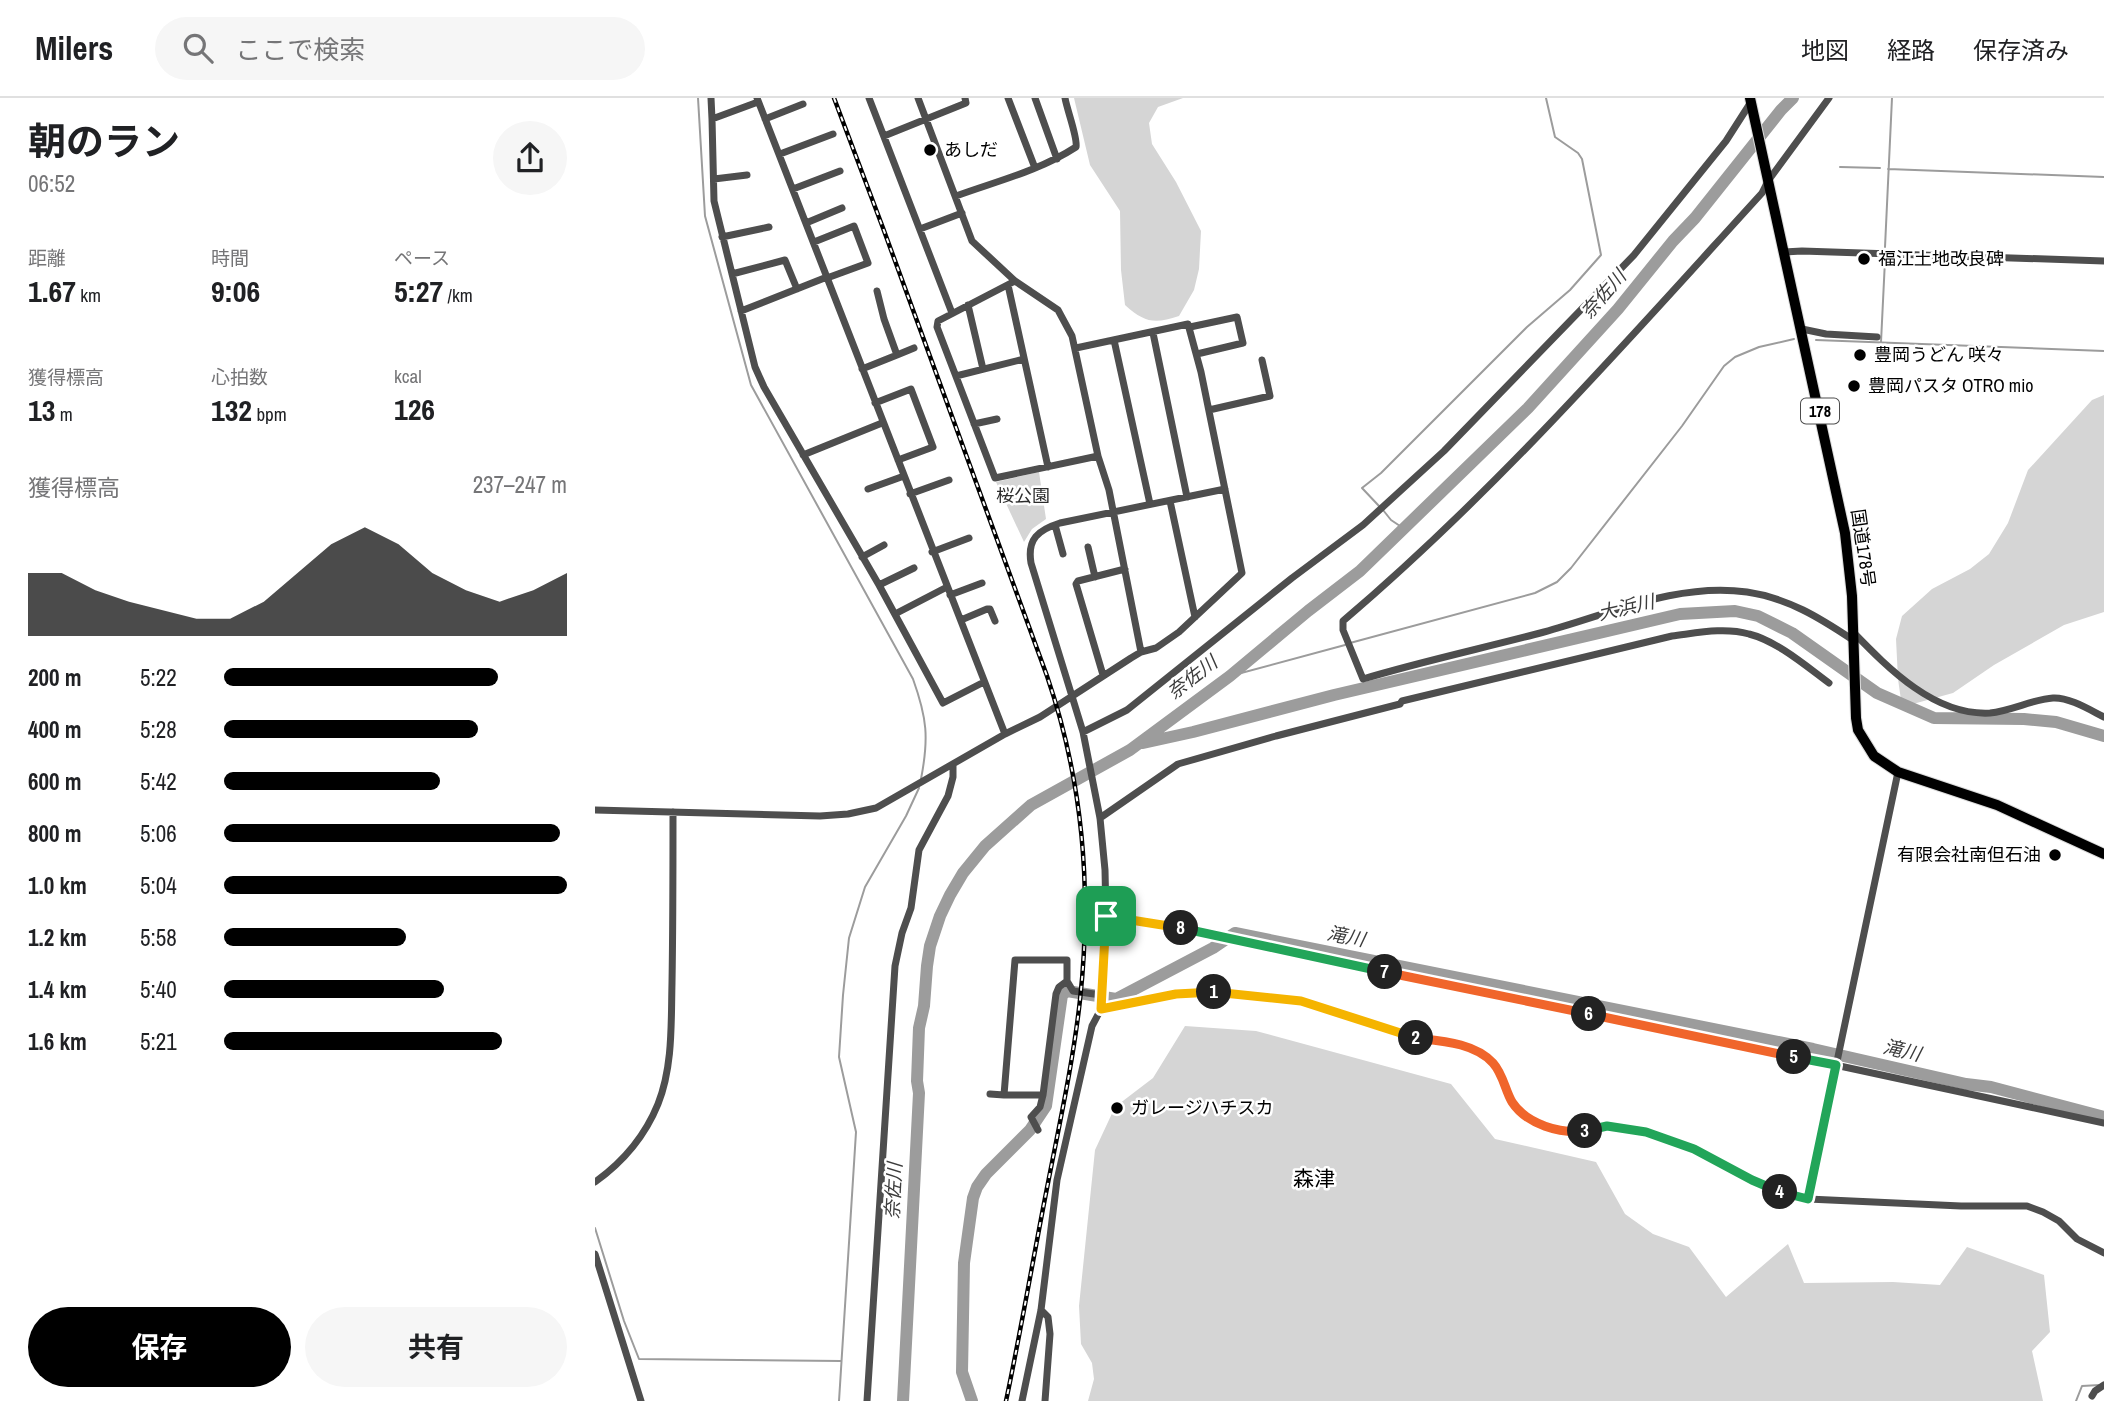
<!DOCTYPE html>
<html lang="ja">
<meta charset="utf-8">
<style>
body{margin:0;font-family:"Archivo Narrow","Noto Sans JP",sans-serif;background:#f6f6f6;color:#202124;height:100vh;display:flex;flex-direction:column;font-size:26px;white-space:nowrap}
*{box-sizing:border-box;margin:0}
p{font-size:23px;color:#757577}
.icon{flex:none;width:38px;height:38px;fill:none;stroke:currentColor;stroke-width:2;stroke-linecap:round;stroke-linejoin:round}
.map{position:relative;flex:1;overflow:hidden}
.panel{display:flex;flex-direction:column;background:#fff;width:595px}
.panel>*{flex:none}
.pin{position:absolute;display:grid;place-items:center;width:60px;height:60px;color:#fff;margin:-30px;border-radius:14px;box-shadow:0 4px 10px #0006}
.km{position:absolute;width:35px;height:35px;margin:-18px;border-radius:50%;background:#222;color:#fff;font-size:19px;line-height:35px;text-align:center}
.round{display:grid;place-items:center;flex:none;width:74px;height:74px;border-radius:37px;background:#f6f6f6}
.overview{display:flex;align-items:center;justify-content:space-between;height:119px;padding:0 28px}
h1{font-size:38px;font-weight:700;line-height:52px}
.stats{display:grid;grid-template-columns:repeat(3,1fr);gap:10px;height:119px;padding:7px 28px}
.stats div{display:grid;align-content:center}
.stats b{font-size:30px;font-weight:700}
.stats small{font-size:19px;font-weight:400}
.stats p{font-size:19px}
.chart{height:196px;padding:14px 28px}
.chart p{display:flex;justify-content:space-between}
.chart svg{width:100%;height:126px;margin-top:7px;fill:#000;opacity:.7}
.button{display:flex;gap:14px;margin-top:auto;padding:14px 28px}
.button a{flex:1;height:80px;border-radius:42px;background:#000;color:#fff;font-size:28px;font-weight:700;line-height:80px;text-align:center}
.button a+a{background:#f6f6f6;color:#202124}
ul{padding:0 28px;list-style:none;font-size:23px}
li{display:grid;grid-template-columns:112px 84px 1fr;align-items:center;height:52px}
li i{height:18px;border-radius:9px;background:#000}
header{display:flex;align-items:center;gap:42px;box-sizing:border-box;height:98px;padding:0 35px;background:#fff;border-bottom:2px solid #e0e0e0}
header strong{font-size:33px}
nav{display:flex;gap:38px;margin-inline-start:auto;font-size:24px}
.search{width:490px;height:63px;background:#f6f6f6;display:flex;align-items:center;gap:18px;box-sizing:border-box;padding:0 24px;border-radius:38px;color:#757577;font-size:26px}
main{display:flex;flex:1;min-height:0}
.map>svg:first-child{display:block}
.green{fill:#d5d5d5}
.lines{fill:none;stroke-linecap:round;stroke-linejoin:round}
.stream{stroke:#9c9c9c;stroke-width:2}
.river{stroke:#9c9c9c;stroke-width:12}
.highway-casing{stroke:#dbdbdb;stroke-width:12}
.minor{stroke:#4e4e4e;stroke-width:7}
.highway{stroke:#000;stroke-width:10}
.rail-casing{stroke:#000;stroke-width:4.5}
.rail{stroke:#fff;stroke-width:2;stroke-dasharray:5;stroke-linecap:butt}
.split-1-casing{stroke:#fff;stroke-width:14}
.split-2-casing{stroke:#fff;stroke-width:14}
.split-3-casing{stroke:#fff;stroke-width:14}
.split-4-casing{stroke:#fff;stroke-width:14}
.split-5-casing{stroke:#fff;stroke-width:14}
.split-6-casing{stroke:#fff;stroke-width:14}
.split-7-casing{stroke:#fff;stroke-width:14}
.split-8-casing{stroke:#fff;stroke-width:14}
.split-9-casing{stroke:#fff;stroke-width:14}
.split-1{stroke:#f5b400;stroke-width:9}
.split-2{stroke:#f5b400;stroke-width:9}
.split-3{stroke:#f0652b;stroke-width:9}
.split-4{stroke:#22a559;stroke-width:9}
.split-5{stroke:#22a559;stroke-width:9}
.split-6{stroke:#f0652b;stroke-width:9}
.split-7{stroke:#f0652b;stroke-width:9}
.split-8{stroke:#22a559;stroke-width:9}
.split-9{stroke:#f5b400;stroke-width:9}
.poi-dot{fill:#000;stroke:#fff;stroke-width:2.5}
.labels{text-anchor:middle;stroke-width:5;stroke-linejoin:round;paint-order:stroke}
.shield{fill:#fff;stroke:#4c4c4c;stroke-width:2}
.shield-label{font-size:16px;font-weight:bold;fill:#000}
.poi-label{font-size:18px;fill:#000;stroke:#fff;text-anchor:start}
.park-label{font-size:18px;fill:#2c2c2c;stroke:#fff}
.street-label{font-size:18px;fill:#000;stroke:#fff}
.water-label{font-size:19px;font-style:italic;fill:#3d3d3d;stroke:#fff}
.quarter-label{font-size:21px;fill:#000;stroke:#fff}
</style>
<header>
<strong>Milers</strong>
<div class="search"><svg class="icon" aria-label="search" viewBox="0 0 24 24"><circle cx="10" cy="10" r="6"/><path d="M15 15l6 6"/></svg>ここで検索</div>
<nav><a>地図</a><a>経路</a><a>保存済み</a></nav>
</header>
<main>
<section class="panel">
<div class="overview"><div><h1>朝のラン</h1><p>06:52</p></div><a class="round"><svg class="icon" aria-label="share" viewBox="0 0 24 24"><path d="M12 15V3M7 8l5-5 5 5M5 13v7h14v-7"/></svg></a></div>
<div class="stats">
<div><p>距離</p><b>1.67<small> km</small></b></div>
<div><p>時間</p><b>9:06</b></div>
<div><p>ペース</p><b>5:27<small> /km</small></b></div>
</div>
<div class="stats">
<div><p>獲得標高</p><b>13<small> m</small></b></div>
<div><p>心拍数</p><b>132<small> bpm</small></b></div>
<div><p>kcal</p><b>126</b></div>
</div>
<div class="chart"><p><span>獲得標高</span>237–247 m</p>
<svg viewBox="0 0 160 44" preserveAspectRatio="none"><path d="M0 44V22L10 22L20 28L30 32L40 35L50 38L60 38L70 32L80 22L90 12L100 6L110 12L120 22L130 28L140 32L150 28L160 22V44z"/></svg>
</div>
<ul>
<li><b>200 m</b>5:22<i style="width:80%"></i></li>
<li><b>400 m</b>5:28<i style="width:74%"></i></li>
<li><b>600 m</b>5:42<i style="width:63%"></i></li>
<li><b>800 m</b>5:06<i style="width:98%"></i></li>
<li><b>1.0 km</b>5:04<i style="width:100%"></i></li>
<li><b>1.2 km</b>5:58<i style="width:53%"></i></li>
<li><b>1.4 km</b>5:40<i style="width:64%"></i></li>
<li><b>1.6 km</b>5:21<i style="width:81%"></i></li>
</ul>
<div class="button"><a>保存</a><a>共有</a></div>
</section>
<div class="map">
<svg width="1509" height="1303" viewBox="0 0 1509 1303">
<rect width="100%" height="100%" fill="#fff"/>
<path class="green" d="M 479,0 L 588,0 L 563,9 L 554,25 L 557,46 L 581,84 L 606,133 L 604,171 L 599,192 L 584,218 C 560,226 550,225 530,207 L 526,172 L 525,113 L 495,67 Z
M 1509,297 L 1509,514 L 1469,527 L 1399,567 L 1358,595 L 1307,609 L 1303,581 L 1301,541 L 1307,518 L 1337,491 L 1375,471 L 1394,456 L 1413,425 L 1433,372 L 1497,302 Z
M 444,374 L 451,421 L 437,431 L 429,444 L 401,384 Z
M 590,928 L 661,933 L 856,986 L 900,1041 L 1001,1064 L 1030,1116 L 1058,1136 L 1094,1149 L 1131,1199 L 1193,1146 L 1209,1185 L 1298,1184 L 1345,1187 L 1372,1149 L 1449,1177 L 1455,1234 L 1437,1253 L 1448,1303 L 493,1303 L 499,1281 L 497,1265 L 486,1246 L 484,1208 L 500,1052 L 520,1009 L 558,980 Z"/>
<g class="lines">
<path class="stream" d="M 103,0 L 110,118 L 156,287 L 318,581 C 332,620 334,640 326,681
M 1245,69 L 1285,70
M 1293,71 L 1509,79
M 1290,149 L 1297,0
M 1221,242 L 1509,253
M 1286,244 L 1290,162
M 784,408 L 767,390 L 786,375 L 932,229 L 975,192 L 1006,157 L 987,61 L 983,55 L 960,39 L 951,0
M 788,412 L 796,422 L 808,430
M 755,545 L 940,495 L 962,484 L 976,470 L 1087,328 L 1129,268 L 1140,259 L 1164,249 L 1199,241
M 635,578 L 750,547
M 0,1130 L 29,1223 L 44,1261 L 246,1263
M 244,1303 L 261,1034 L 244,959 L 248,897 L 254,840 L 270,789 L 311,718 L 324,690
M 1481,1303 L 1487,1288 L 1505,1287"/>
<path class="river" d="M 548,645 L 598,634 L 739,597 L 1085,516 L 1140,513 L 1163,518 L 1197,535 L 1282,595 L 1339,620 L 1429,621 L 1461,624 L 1509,638
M 308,1303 L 324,995 L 322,983 L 324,930 L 329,908 L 332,868 L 335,848 L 345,818 L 355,797 L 368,775 L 390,748 L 436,707 L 535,652 L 635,578 L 713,513 L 765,473 L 933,310 L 1023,211 L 1078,143 L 1100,120 L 1186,12 L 1198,0
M 377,1303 L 367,1274 L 369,1165 L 378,1100 L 382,1089 L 391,1076 L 435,1032 L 451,1008 L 467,897 L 472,893 L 521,901 L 618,850 L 640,835 L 1218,951 L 1371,986 L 1396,989 L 1509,1019"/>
<g class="highway-casing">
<path id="highway" d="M 1155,0 L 1250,435 L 1257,498 L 1261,620 L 1263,632 L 1279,658 L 1303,674 L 1402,707 L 1509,756"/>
</g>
<path class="minor" d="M 116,0 L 117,21 L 163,4
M 162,0 L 410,636
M 274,0 L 357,215
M 323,0 L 377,143 L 420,183 L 463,212 L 477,238 L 503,358 L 514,392 L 546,554
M 413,0 L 440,70
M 440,0 L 462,61
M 1234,0 L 1173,83 L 1167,95 C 1033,242 901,393 748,523 L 748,532 L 768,581 C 828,563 889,550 949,534 C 1015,516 1083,484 1152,494 C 1193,500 1225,520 1258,542
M 117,21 L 119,103 L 160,269 L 169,289 L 284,487 L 348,605 L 389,584
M 170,21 L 208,6
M 289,38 L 371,5 L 370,0
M 185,56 L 238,36
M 119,81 L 152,77
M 198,91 L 245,73
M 361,98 C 402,83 444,73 481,49 C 483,40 472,12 470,0
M 211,125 L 247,110
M 325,131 L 367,115
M 127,139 L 174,129
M 219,144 L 259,128 L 273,165 L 232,180
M 1189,154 L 1207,153 L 1509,163
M 137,176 L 190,162 L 202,191
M 420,183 L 343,223 L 342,229 L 400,380 L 503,358
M 413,187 L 453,369
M 373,207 L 388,271
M 146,213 L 232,179
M 595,229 L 642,219 L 648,245 L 602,256
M 1207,231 L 1231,236 L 1282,239
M 558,235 L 592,399
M 519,242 L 555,406
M 302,257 L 319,250
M 267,271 L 302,257 L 289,221 L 282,193
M 361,278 L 429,261
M 280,305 L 316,291 L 338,349 L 303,362
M 614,312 L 675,298 L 667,262
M 379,326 L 402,321
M 208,357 L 287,325
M 273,391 L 309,378
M 315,396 L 354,382
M 575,403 L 600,519
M 460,427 L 468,456
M 493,449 L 500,479
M 337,454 L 374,440
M 267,459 L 289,447
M 284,487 L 319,470
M 355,497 L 387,485
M 300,516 L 352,489
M 366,522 L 392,511 L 395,511 L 400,523
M 1258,534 C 1294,571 1340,618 1395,615 C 1416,613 1439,601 1458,600 C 1474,599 1495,612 1509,619
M 508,577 L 481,486 L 483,483 L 530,471
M 488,634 L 532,612 L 697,480 L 768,427 L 849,353 L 1039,157 L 1131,43 L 1156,4
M 0,712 L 225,718 L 253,716 L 281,710 L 410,636 L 445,619 L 536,560 L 546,554 L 561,550 L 584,534 L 647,475 L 606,274 L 593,226 L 481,250
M 505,720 L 583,666 L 681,638 L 805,606 L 807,603 L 1077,538 C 1102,535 1129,529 1154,536 C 1182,543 1211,568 1234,585
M 511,818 L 575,827 L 1217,962 L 1509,1025
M 506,911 L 581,896 L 611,894 L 673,898 L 706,903 L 819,939 L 858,945 L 875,950 L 900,967 L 918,1006 L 925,1014 L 937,1022 L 966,1034 L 996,1033 L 1012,1028 L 1051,1034 L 1099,1051 L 1157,1082 L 1187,1095 L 1213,1101 L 1366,1108 L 1432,1108 L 1448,1114 L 1464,1123 L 1482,1141 L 1509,1155
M 395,996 L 409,997
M 448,997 L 409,997 L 420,862 L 472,862 L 472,883 L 478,893 L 506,897
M 443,1032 L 436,1019 L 445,1009 L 448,997 L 461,896 L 464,889 L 472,883
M 0,1084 C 28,1064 50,1038 63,1006 C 78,968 76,925 77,885 C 78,828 78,771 78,714
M 1213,1101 L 1303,674
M 0,1156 L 46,1303
M 446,1212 L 453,1219 L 455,1236 L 450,1303
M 1497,1298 L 1500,1293 L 1509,1287
M 272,1303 L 300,868 L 307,835 L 316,810 L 324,752 L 353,698 L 358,679 L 358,667
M 427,1303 L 446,1212 L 462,1082 L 497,928 L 506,911 L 511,818 L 510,772 L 505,720 L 488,634 L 436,465 C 432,441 443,432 465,425 L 630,391"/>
<use href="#highway" class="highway"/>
<g class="rail-casing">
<path id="rail" d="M 239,0 L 288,130 L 452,578 C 488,683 497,792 485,902 C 478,965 464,1028 452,1090 C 438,1161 426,1232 411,1303"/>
</g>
<use href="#rail" class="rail"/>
</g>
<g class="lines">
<g class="split-1-casing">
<path id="split-1" d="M 511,818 L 506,911 L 581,896 L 619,894"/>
</g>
<g class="split-2-casing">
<path id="split-2" d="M 619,894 L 706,903 L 821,940"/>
</g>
<g class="split-3-casing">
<path id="split-3" d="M 821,940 C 847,943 880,945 898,965 C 908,976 910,992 917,1004 C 932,1027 966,1036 990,1033"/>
</g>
<g class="split-4-casing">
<path id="split-4" d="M 990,1033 L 1012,1028 L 1051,1034 L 1099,1051 L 1157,1082 L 1185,1094"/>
</g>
<g class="split-5-casing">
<path id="split-5" d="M 1185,1094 L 1213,1101 L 1241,967 L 1199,959"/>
</g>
<g class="split-6-casing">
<path id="split-6" d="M 994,916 L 1199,959"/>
</g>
<g class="split-7-casing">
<path id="split-7" d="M 790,874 L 994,916"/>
</g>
<g class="split-8-casing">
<path id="split-8" d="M 586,830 L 790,874"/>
</g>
<g class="split-9-casing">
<path id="split-9" d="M 511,818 L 586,830"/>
</g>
<use href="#split-1" class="split-1"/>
<use href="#split-2" class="split-2"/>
<use href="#split-3" class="split-3"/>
<use href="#split-4" class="split-4"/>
<use href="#split-5" class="split-5"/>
<use href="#split-6" class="split-6"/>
<use href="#split-7" class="split-7"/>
<use href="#split-8" class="split-8"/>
<use href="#split-9" class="split-9"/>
</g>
<g class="poi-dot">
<circle cx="335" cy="52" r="7"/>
<circle cx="1269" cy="161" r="7"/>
<circle cx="1265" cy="257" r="7"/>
<circle cx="1259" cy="288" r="7"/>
<circle cx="1460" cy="757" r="7"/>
<circle cx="522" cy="1010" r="7"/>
</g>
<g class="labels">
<rect class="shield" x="1206" y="300.5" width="38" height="25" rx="5"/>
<g class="shield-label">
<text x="1225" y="319">178</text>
</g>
<g class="poi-label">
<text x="349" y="58">あしだ</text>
<text x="1283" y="167">福江土地改良碑</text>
<text x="1279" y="263">豊岡うどん 咲々</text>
<text x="1273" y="294">豊岡パスタ OTRO mio</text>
<text x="1446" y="763" text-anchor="end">有限会社南但石油</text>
<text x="536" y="1016">ガレージハチスカ</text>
</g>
<g class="park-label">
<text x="428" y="404">桜公園</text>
</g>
<g class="street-label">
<text transform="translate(1268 450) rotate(82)" y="6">国道178号</text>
</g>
<g class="water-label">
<text transform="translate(1008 196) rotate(-49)" y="7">奈佐川</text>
<text transform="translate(1031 509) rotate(-13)" y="7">大浜川</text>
<text transform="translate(597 579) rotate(-38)" y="7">奈佐川</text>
<text transform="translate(751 838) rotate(11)" y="7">滝川</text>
<text transform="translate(1307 952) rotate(13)" y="7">滝川</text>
<text transform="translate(298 1093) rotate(-87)" y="7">奈佐川</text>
</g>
<g class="quarter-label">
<text x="719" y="1088">森津</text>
</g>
</g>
</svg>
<div class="pin" style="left:511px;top:818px;background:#1e9e55"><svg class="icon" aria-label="arrive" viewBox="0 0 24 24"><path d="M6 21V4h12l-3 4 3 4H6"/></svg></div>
<b class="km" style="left:619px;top:894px">1</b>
<b class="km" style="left:821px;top:940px">2</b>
<b class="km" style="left:990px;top:1033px">3</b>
<b class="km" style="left:1185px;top:1094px">4</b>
<b class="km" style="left:1199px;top:959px">5</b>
<b class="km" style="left:994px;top:916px">6</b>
<b class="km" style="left:790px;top:874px">7</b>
<b class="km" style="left:586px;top:830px">8</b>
</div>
</main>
